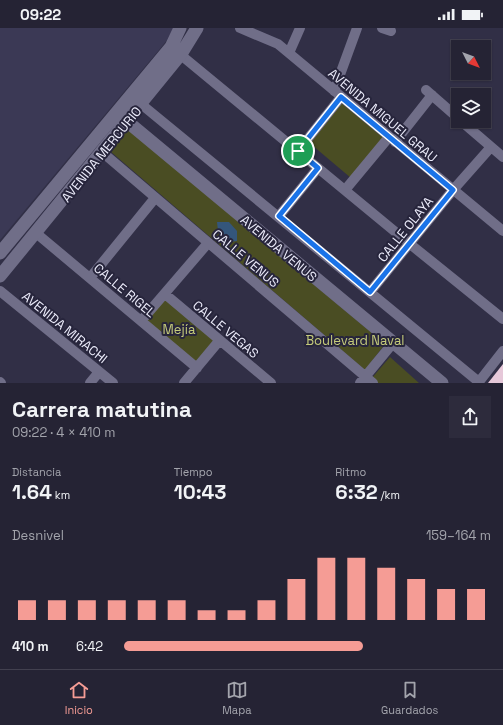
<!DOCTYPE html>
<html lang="es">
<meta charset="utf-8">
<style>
body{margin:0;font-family:"Space Grotesk",sans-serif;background:#2d2b3c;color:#f1f3f6;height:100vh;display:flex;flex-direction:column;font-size:15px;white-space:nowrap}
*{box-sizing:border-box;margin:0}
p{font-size:13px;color:#a3a4ac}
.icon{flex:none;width:22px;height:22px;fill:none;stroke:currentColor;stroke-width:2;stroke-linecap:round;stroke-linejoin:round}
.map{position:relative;height:355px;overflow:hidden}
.drawer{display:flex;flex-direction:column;background:#252334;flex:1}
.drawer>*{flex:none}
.needle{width:26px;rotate:132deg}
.buttons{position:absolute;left:451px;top:12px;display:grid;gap:8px}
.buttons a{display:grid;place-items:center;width:40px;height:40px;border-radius:0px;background:#252334;box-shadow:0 1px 3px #0004,0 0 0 1px #42404f;font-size:20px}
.pin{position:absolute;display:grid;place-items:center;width:34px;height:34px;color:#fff;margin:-17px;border:2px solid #fff;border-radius:50%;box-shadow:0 1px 4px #0007}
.round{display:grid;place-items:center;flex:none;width:42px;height:42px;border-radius:0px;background:#2d2b3c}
.overview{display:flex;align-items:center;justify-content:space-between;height:68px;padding:0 12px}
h1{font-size:22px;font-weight:700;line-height:30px}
.figures{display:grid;grid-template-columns:repeat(3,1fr);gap:6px;height:68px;padding:4px 12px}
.figures div{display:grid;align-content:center}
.figures b{font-size:20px;font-weight:700}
.figures small{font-size:11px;font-weight:400}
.figures p{font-size:11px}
.chart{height:112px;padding:8px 12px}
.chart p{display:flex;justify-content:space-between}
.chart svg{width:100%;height:72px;margin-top:4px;stroke:#f59c95;stroke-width:6}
ul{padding:0 12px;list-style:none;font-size:13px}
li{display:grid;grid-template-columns:64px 48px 1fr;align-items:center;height:30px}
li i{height:10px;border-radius:5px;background:#f59c95}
.status{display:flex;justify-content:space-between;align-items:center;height:28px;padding:0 20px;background:#252334;direction:ltr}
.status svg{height:11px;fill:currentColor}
.menu{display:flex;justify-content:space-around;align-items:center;height:56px;border-top:1px solid #42404f;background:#252334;font-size:11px;color:#a3a4ac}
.menu a{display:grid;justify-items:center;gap:2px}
.menu .on{color:#f59c95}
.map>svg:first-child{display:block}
.built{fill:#3b3955}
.green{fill:#4a4d23}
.water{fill:#34567c}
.building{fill:#e6c8d9}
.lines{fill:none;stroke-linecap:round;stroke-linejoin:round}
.minor{stroke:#706e88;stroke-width:10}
.tertiary{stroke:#706e88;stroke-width:13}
.route-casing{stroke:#fff;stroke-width:8}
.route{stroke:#1a73e8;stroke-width:5}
.labels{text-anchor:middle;stroke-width:4;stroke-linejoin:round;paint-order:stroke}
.street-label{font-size:13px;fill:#ececfb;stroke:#27253c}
.park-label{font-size:13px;fill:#c6cc7b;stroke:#27253c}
</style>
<div class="status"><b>09:22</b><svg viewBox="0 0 49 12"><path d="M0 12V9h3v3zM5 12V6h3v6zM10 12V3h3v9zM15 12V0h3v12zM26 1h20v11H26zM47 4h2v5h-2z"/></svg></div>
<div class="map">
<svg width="503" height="355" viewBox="0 0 503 355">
<rect width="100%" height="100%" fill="#312f46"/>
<path class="built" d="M 0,0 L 173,0 L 167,12 L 159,22 L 0,212 Z"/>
<path class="green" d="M 342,75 L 387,112 L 351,150 L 306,112 Z
M 128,101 L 385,316 L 365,342 L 110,123 Z
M 166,269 L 216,313 L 196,337 L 144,293 Z
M 390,329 L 419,355 L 376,355 L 371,351 Z"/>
<path class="water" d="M 217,194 L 229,194 L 237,203 L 237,213 L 230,214 L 218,203 Z"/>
<path class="building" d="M 503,336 L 503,355 L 488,355 Z"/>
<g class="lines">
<path class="minor" d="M 240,0 L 278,16 L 503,203
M 382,0 L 391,3
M 176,23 L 410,216 L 503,291
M 289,25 L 300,0
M 426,62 L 458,90
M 334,63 L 357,0
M 141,76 L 479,354
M 461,93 L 503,129
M 395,114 L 432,67
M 298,123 L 341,69
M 102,124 L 373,355
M 345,162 L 389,109
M 279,188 L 318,140
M 36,205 L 197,340
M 90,250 L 155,170
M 0,263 L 113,355
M 370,264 L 453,162 L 491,119
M 165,266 L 271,355
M 141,293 L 208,215
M 0,354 L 1,355
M 90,355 L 99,344
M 184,355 L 219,313
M 360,355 L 393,315
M 478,355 L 503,323"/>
<path class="tertiary" d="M 117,85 L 442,355
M 0,225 L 171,19 L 180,0
M 0,248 L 181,26 L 197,0"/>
</g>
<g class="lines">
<g class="route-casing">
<path id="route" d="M 341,69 L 453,162 L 370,264 L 279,188 L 318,140 L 298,123 Z"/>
</g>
<use href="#route" class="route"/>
</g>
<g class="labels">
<g class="street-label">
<text transform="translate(383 87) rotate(40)" y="5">AVENIDA MIGUEL GRAU</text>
<text transform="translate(101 126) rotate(-51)" y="5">AVENIDA MERCURIO</text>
<text transform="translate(405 201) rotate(-51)" y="5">CALLE OLAYA</text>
<text transform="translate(279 220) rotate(40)" y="5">AVENIDA VENUS</text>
<text transform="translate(246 230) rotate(40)" y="5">CALLE VENUS</text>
<text transform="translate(125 262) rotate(40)" y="5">CALLE RIGEL</text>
<text transform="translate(65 299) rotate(39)" y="5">AVENIDA MIRACHI</text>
<text transform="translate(226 301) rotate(40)" y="5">CALLE VEGAS</text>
</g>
<g class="park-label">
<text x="179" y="306">Mejía</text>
<text x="355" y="317">Boulevard Naval</text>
</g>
</g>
</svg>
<div class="buttons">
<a><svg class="needle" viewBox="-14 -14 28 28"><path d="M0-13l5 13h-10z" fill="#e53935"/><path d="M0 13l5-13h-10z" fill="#a3a4ac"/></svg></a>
<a><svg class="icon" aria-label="layers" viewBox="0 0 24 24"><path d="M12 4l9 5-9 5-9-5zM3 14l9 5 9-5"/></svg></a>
</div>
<div class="pin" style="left:298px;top:123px;background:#1e9e55"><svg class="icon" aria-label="arrive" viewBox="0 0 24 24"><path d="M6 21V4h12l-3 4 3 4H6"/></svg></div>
</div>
<section class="drawer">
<div class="overview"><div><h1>Carrera matutina</h1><p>09:22 · 4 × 410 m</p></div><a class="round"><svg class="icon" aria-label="share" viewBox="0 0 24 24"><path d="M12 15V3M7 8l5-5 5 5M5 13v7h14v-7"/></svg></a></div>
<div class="figures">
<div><p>Distancia</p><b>1.64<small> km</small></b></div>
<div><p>Tiempo</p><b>10:43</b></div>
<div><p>Ritmo</p><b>6:32<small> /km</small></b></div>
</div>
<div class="chart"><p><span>Desnivel</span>159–164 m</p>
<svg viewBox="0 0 160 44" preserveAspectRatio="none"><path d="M5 44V32M15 44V32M25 44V32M35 44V32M45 44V32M55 44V32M65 44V38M75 44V38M85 44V32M95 44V19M105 44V6M115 44V6M125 44V12M135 44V19M145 44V25M155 44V25"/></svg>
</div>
<ul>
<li><b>410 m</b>6:42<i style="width:65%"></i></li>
</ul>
</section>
<nav class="menu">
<a class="on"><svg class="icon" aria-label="home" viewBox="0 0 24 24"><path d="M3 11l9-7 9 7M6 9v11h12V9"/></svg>Inicio</a>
<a><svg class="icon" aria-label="map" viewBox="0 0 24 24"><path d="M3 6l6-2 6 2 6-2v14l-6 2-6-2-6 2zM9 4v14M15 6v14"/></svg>Mapa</a>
<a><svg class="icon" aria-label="saved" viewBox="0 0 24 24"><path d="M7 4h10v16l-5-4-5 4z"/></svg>Guardados</a>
</nav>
